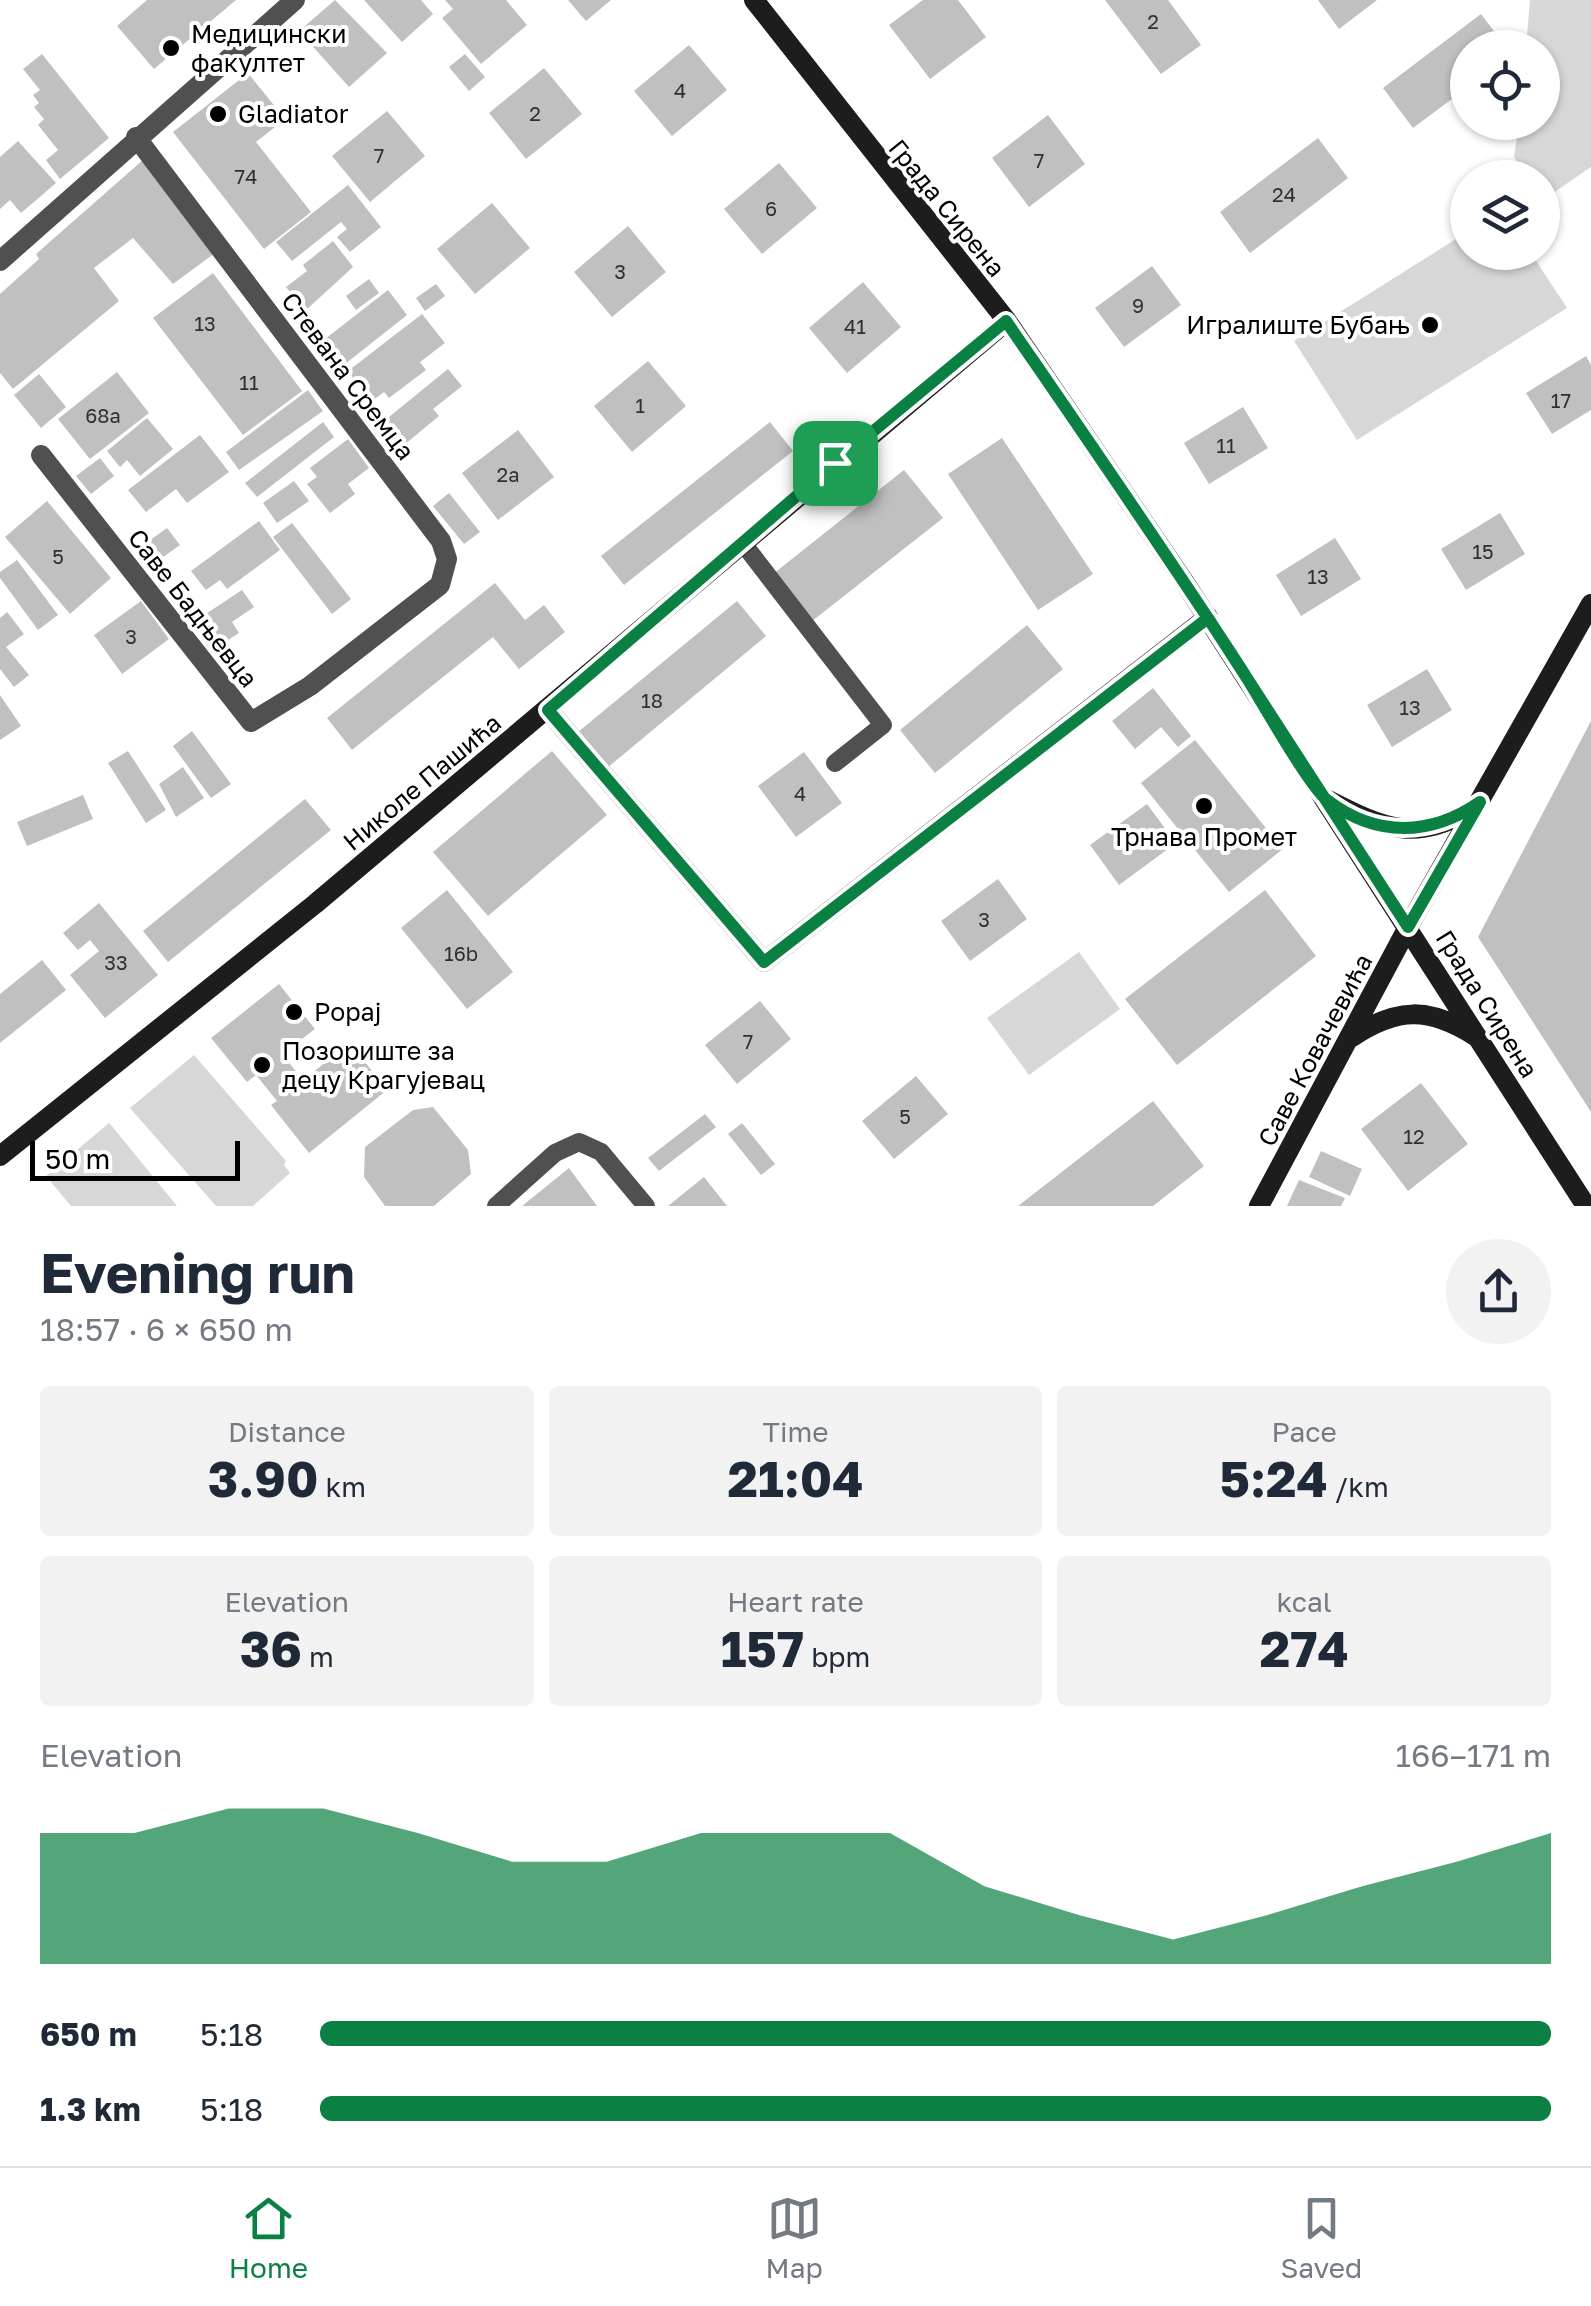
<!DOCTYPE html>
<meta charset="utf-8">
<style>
body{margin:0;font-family:"Golos Text",sans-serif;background:#f2f2f3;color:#1f2937;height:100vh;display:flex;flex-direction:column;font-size:38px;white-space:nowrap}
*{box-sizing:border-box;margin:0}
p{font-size:32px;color:#747a83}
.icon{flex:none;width:55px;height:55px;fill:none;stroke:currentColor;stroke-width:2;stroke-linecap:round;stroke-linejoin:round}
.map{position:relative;height:1206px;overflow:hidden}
.sheet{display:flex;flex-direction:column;background:#fff;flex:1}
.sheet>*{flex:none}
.controls{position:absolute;left:1450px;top:30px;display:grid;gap:20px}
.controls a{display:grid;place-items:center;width:110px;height:110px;border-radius:50%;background:#fff;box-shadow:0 2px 8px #0004;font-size:50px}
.scale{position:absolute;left:30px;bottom:25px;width:210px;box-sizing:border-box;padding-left:10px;border:5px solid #000;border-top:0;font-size:28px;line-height:35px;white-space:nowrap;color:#000;-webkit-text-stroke:8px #fff;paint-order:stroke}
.pin{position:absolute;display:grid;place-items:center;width:85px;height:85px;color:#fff;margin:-42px;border-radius:20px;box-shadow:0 5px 15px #0006}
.round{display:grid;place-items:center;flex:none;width:105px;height:105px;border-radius:52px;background:#f2f2f3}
.headline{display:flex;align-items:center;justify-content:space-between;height:170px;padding:0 40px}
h1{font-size:55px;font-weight:700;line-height:75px}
.stats{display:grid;grid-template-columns:repeat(3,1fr);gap:15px;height:170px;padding:10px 40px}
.stats div{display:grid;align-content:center;border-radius:10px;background:#f2f2f3;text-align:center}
.stats b{font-size:50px;font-weight:700}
.stats small{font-size:28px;font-weight:400}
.stats p{font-size:28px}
.chart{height:280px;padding:20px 40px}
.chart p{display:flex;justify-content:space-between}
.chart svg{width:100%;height:180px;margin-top:10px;fill:#0b8043;opacity:.7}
ul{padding:0 40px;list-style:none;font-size:32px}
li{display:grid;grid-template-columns:160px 120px 1fr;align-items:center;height:75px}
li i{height:25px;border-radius:12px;background:#0b8043}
.dock{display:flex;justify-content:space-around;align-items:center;height:140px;border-top:2px solid #e0e1e3;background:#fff;font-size:28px;color:#747a83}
.dock a{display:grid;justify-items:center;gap:5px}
.dock .on{color:#0b8043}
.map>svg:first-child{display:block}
.green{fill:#d7d7d7}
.building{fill:#c0c0c0}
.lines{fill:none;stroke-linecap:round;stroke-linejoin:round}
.lane{stroke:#505050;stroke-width:18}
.street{stroke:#505050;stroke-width:20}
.secondary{stroke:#1d1d1d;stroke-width:20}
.route-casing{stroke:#fff;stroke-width:20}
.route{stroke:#0b8043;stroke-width:12}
.poi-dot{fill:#000;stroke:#fff;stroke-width:4}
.labels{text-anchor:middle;stroke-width:8;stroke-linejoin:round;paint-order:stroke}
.number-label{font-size:20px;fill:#303030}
.poi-label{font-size:25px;fill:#000;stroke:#fff;text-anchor:start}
.street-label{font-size:25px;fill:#000;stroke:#fff}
</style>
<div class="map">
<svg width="1591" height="1206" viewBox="0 0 1591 1206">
<rect width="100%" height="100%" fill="#fff"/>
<path class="green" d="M 1530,0 L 1591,0 L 1591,167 L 1543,200 L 1542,178 L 1527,177 L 1514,157 L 1519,123 L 1542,122 L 1542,48 L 1526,47 Z
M 1467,232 L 1468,252 L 1531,253 L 1567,308 L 1357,440 L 1294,341 Z
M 1079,952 L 1120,1009 L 1029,1075 L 987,1018 Z
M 194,1055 L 286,1161 L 284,1165 L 290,1173 L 253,1206 L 216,1206 L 130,1108 Z
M 109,1123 L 111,1125 L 177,1206 L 71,1206 L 46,1176 Z"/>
<path class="building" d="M 147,0 L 236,0 L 154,69 L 117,26 Z
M 335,0 L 387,53 L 349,87 L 299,31 Z
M 364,0 L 421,0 L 433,14 L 402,42 Z
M 445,0 L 506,0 L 527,25 L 481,64 L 442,18 L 453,9 Z
M 568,0 L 611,0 L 586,21 Z
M 923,0 L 958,0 L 986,37 L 930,79 L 889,25 Z
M 1105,0 L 1168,0 L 1201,45 L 1161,74 Z
M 1318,0 L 1377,0 L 1339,29 Z
M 1481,14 L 1507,48 L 1468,48 L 1468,87 L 1413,128 L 1383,88 Z
M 689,45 L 727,90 L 672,136 L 634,91 Z
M 42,54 L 109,138 L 60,179 L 46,160 L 58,150 L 38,125 L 44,119 L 34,107 L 39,103 L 33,95 L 40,90 L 23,69 Z
M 465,54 L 485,77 L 469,91 L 449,67 Z
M 544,68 L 582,114 L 526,159 L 489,113 Z
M 248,73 L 285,119 L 256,142 L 311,212 L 264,249 L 173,132 Z
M 387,111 L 425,156 L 370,202 L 332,156 Z
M 1048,115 L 1085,164 L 1029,207 L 992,158 Z
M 1318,138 L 1348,178 L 1250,253 L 1220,212 Z
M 18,141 L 56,183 L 21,213 L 10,200 L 0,209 L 0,157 Z
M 143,160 L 215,253 L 173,284 L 133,238 L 94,268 L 119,301 L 13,389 L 0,373 L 0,294 L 39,259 L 36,254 Z
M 779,163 L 817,208 L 762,254 L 724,209 Z
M 348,185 L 381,227 L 350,252 L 337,237 L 347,229 L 341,222 L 292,261 L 276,242 Z
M 492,203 L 530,248 L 475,294 L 437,249 Z
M 628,226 L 666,272 L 612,317 L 574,272 Z
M 333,241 L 353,267 L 305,311 L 286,287 L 307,271 L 303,265 Z
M 1152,266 L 1181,305 L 1124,347 L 1095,308 Z
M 213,273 L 302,391 L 243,435 L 153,318 Z
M 369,279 L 379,293 L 356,310 L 346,296 Z
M 863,282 L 901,327 L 847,373 L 809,328 Z
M 436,284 L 445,296 L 425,311 L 416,298 Z
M 388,290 L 407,315 L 345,364 L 325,339 Z
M 422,314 L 445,343 L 420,362 L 426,370 L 389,398 L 384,392 L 371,402 L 348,371 Z
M 1586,356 L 1591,365 L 1591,410 L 1552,434 L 1526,393 Z
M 648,361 L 686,406 L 632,452 L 594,406 Z
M 448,369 L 462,386 L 433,409 L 439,416 L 404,445 L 384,421 Z
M 117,372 L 149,413 L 90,459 L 58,419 Z
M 39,374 L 66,407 L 41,428 L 14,395 Z
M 308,390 L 323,411 L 239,470 L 226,452 Z
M 1243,407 L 1268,448 L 1209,484 L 1184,443 Z
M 147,418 L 173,449 L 140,476 L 127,460 L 120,467 L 107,451 Z
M 323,422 L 334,437 L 257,497 L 245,483 Z
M 770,422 L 793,451 L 624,585 L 601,556 Z
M 518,430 L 554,477 L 498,520 L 462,473 Z
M 200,435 L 229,472 L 187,503 L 176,489 L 146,512 L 128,490 Z
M 1002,438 L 1093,574 L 1038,610 L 948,474 Z
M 348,439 L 369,468 L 348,484 L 355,494 L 330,513 L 307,484 L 317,477 L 310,468 Z
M 100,458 L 114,476 L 91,494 L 76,476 Z
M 904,470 L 943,518 L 811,622 L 773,574 Z
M 294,481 L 309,501 L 277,523 L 263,503 Z
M 449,493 L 480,532 L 464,544 L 433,506 Z
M 47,501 L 111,578 L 70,614 L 5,537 Z
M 1500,513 L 1525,554 L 1466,590 L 1441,549 Z
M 259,521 L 280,550 L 227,589 L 220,580 L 206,590 L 191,571 Z
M 292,523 L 351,599 L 332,614 L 273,537 Z
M 167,528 L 180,545 L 152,565 L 139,548 Z
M 1335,538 L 1361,579 L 1301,616 L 1276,575 Z
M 17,560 L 58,615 L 38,630 L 0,578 L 0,572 Z
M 495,583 L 525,620 L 544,605 L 565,632 L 519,669 L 493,637 L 352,750 L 327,718 Z
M 242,590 L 254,607 L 232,622 L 239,633 L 211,651 L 192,623 Z
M 141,601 L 169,639 L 122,674 L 94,635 Z
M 737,601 L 766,636 L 607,768 L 578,732 Z
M 7,612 L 24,634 L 6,647 L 29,675 L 14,687 L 0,669 L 0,618 Z
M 1027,625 L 1063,669 L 935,773 L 900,730 Z
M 1427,669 L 1452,710 L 1392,747 L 1367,705 Z
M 1153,688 L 1191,736 L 1178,747 L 1161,727 L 1135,749 L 1112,721 Z
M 0,695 L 21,726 L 0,740 Z
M 1591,721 L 1591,1112 L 1478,937 Z
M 192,731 L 231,784 L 211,798 L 173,746 Z
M 1195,740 L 1283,849 L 1229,892 L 1141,783 Z
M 128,751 L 166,810 L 146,823 L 108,763 Z
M 552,751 L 607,815 L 488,916 L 433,852 Z
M 804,752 L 842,803 L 796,837 L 758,786 Z
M 183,767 L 204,798 L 176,817 L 159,784 Z
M 83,795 L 93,819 L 27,846 L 17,822 Z
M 305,799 L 331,830 L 168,962 L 143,931 Z
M 1147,804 L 1176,843 L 1119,885 L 1090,845 Z
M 998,879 L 1027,919 L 970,961 L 941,921 Z
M 447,890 L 513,972 L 467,1009 L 401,928 Z
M 1265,890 L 1316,956 L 1177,1065 L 1125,999 Z
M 99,903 L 158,975 L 105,1018 L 70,975 L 99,951 L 90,940 L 78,950 L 63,933 Z
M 42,960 L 66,990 L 0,1043 L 0,994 Z
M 279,984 L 315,1029 L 282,1054 L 303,1080 L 350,1043 L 387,1090 L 309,1153 L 271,1105 L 277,1101 L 256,1075 L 247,1082 L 211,1038 Z
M 760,1001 L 791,1039 L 737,1084 L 705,1045 Z
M 916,1076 L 948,1114 L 894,1159 L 862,1121 Z
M 1421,1083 L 1468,1144 L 1408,1191 L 1361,1129 Z
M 1153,1101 L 1204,1166 L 1153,1206 L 1018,1206 Z
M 433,1107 L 468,1150 L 471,1174 L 434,1206 L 385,1206 L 364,1177 L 365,1147 L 413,1110 Z
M 705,1114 L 716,1127 L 659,1171 L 648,1158 Z
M 742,1123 L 775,1164 L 761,1175 L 728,1134 Z
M 1321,1151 L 1362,1169 L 1350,1196 L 1309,1177 Z
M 569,1168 L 597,1206 L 522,1206 Z
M 704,1177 L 727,1206 L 668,1206 Z
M 1299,1180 L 1345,1198 L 1341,1206 L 1287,1206 Z"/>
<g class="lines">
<path class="lane" d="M 742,542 L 883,725 L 835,763
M 496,1206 L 555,1153 L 579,1142 L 601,1152 L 646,1206"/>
<path class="street" d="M 0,261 L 295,0
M 41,455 L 251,722 L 310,686 L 440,585 L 447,559 L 441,541 L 136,137
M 548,710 L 764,962 L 1208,617"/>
<path class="secondary" d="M 754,0 L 1007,321 L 1183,580 L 1586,1206
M 1326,799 C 1383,828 1417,845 1475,806
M 1352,1037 C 1398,1007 1429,1007 1475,1036
M 0,1156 L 315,904 L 1007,321
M 1259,1206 L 1408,927 L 1591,604"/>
</g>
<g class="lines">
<g class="route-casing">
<path id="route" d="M 835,463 L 548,710 L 764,962 L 1208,618 L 1408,927 L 1480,802 C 1431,836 1377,838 1327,800 C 1308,785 1257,693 1240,667 C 1164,550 1085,436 1006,321 L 835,463"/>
</g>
<use href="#route" class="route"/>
</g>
<g class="poi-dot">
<circle cx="171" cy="48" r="10"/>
<circle cx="218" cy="114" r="10"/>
<circle cx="1430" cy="325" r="10"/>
<circle cx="1204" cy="806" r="10"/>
<circle cx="294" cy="1012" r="10"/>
<circle cx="262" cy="1065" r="10"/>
</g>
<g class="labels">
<g class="number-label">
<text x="1153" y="29">2</text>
<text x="680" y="98">4</text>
<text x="535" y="121">2</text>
<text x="379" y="163">7</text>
<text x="1039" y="168">7</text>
<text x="246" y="184">74</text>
<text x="1284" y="202">24</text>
<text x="771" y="216">6</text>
<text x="620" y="279">3</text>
<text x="1138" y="313">9</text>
<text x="205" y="331">13</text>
<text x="855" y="334">41</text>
<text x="249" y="390">11</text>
<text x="1561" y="408">17</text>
<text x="640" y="413">1</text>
<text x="103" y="423">68a</text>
<text x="1226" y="453">11</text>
<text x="508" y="482">2a</text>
<text x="1483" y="559">15</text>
<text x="58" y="564">5</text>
<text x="1318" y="584">13</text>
<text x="131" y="644">3</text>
<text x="652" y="708">18</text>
<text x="1410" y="715">13</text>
<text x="800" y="801">4</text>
<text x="984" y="927">3</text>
<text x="461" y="961">16b</text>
<text x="116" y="970">33</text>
<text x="748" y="1049">7</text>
<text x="905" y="1124">5</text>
<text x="1414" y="1144">12</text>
</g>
<g class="poi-label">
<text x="191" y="43">Медицински<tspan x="191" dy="29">факултет</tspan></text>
<text x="238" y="123">Gladiator</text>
<text x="1410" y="334" text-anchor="end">Игралиште Бубањ</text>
<text x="1204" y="846" text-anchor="middle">Трнава Промет</text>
<text x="314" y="1021">Popaj</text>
<text x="282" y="1060">Позориште за<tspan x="282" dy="29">децу Крагујевац</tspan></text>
</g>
<g class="street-label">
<text transform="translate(947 208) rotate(51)" y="9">Града Сирена</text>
<text transform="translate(348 376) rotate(53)" y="9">Стевана Сремца</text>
<text transform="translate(193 608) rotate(52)" y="9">Саве Бадњевца</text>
<text transform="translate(422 782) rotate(-40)" y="9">Николе Пашића</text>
<text transform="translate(1487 1004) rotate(58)" y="9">Града Сирена</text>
<text transform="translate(1315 1050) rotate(-62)" y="9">Саве Ковачевића</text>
</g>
</g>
</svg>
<div class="controls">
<a><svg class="icon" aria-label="locate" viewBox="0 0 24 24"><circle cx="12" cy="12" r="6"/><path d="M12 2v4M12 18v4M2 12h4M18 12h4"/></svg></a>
<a><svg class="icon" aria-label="layers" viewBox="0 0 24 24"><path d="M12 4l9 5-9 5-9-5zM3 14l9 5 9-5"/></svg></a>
</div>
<div class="scale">50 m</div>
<div class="pin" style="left:835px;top:463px;background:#1e9e55"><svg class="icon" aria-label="arrive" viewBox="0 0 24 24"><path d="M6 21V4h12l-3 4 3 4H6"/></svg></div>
</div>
<section class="sheet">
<div class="headline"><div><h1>Evening run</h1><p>18:57 · 6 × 650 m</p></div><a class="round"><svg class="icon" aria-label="share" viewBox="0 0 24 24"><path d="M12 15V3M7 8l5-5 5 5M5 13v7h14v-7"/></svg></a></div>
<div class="stats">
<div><p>Distance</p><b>3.90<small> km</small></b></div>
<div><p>Time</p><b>21:04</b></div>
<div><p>Pace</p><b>5:24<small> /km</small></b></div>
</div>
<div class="stats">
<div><p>Elevation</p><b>36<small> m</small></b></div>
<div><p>Heart rate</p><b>157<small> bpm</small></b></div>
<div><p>kcal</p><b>274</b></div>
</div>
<div class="chart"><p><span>Elevation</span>166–171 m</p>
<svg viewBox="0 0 160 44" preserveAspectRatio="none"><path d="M0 44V12L10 12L20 6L30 6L40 12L50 19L60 19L70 12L80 12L90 12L100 25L110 32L120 38L130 32L140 25L150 19L160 12V44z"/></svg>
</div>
<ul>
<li><b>650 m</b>5:18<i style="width:100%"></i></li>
<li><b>1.3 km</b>5:18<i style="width:100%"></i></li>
</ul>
</section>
<nav class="dock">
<a class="on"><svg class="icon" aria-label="home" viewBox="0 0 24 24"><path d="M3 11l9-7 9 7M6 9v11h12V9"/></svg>Home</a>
<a><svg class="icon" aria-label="map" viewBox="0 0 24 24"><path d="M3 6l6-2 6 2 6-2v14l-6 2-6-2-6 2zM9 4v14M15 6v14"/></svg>Map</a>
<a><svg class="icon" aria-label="saved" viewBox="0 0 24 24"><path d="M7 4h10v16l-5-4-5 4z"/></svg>Saved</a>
</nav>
